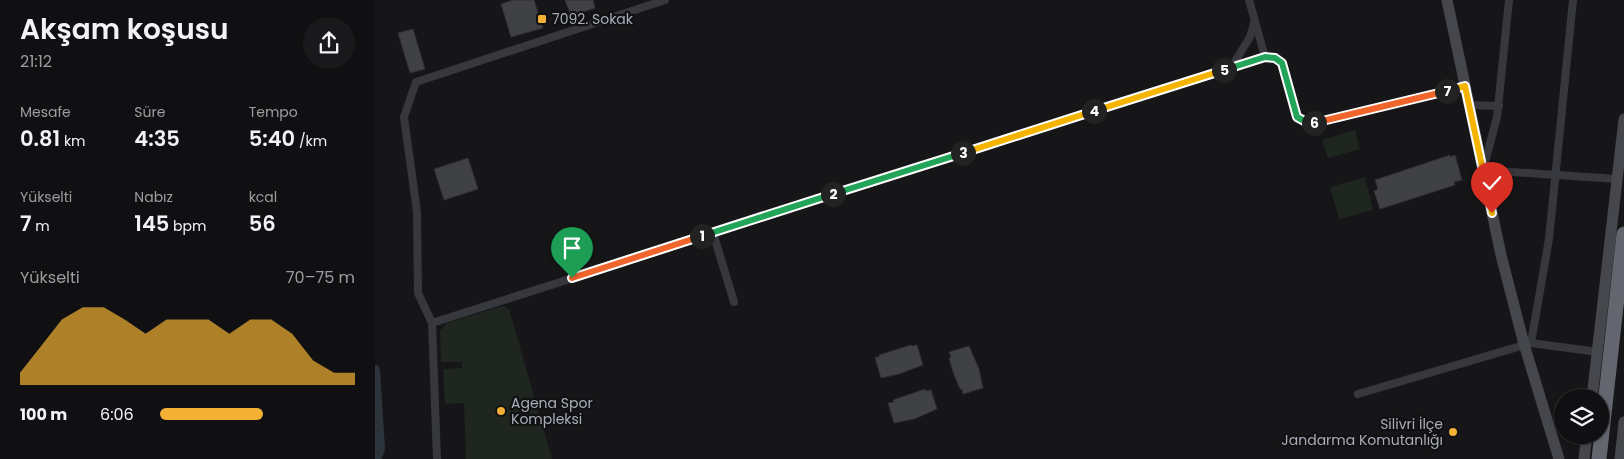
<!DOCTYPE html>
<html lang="tr">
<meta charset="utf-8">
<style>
body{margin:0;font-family:Poppins,sans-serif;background:#19191b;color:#f1f3f6;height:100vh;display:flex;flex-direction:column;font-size:19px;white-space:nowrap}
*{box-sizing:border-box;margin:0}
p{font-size:16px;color:#9c9d9f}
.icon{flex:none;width:28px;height:28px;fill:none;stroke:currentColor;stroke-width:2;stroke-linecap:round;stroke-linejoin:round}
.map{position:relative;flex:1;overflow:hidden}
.drawer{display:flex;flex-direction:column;background:#101012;width:375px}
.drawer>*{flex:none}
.buttons{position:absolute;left:1179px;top:389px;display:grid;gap:10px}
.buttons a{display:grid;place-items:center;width:55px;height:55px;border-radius:50%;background:#101012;box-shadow:0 1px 4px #0004,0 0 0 1px #303032;font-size:25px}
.pin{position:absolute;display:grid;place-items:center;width:42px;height:42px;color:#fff;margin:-51px -21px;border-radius:50% 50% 50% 0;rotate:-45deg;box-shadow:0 0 5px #0007}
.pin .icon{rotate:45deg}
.km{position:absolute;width:25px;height:25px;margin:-12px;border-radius:50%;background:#222;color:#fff;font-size:14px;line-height:25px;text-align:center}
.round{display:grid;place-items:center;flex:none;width:52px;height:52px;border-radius:26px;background:#19191b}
.head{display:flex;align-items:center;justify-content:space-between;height:85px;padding:0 20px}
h1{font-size:28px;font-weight:600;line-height:38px}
.figures{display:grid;grid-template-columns:repeat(3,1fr);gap:8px;height:85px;padding:5px 20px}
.figures div{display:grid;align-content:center}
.figures b{font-size:21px;font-weight:600}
.figures small{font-size:14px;font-weight:400}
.figures p{font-size:14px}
.chart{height:140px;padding:10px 20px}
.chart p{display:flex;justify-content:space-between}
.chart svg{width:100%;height:90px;margin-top:5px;fill:#f2b134;opacity:.7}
ul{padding:0 20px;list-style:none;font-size:16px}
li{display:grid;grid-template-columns:80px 60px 1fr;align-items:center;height:38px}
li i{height:12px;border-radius:6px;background:#f2b134}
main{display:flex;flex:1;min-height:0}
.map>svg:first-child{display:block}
.green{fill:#1e261f}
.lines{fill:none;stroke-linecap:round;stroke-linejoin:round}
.canal{stroke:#2c353c;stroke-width:10}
.building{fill:#404145;stroke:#303034}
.street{stroke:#37383d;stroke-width:8}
.secondary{stroke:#45474d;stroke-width:11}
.highway{stroke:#63666e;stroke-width:15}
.split-1-casing{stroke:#fff;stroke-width:10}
.split-2-casing{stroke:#fff;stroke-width:10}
.split-3-casing{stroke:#fff;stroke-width:10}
.split-4-casing{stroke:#fff;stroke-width:10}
.split-5-casing{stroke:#fff;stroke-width:10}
.split-6-casing{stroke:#fff;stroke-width:10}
.split-7-casing{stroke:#fff;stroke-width:10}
.split-8-casing{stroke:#fff;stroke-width:10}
.split-1{stroke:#f0652b;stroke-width:6}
.split-2{stroke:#22a559;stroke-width:6}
.split-3{stroke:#22a559;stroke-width:6}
.split-4{stroke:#f5b400;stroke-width:6}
.split-5{stroke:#f5b400;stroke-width:6}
.split-6{stroke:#22a559;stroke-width:6}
.split-7{stroke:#f0652b;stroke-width:6}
.split-8{stroke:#f5b400;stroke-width:6}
.poi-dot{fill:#f2b134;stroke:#111113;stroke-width:2}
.labels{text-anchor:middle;stroke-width:4.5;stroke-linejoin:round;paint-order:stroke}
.poi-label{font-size:14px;fill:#a8adb8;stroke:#111113;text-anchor:start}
</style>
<main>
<section class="drawer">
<div class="head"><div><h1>Akşam koşusu</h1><p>21:12</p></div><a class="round"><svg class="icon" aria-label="share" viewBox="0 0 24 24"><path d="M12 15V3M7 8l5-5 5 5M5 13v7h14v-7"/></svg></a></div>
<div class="figures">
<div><p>Mesafe</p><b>0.81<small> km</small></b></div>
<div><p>Süre</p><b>4:35</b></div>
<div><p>Tempo</p><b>5:40<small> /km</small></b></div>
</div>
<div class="figures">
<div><p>Yükselti</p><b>7<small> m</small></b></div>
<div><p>Nabız</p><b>145<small> bpm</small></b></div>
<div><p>kcal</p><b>56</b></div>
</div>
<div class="chart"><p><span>Yükselti</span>70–75 m</p>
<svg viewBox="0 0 160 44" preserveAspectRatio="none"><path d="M0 44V38L10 25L20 12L30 6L40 6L50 12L60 19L70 12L80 12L90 12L100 19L110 12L120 12L130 19L140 32L150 38L160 38V44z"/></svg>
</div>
<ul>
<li><b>100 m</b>6:06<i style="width:53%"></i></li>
</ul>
</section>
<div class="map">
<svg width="1249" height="459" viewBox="0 0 1249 459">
<rect width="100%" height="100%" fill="#161618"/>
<path class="green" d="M 980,130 L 985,149 L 953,158 L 947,140 Z
M 990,177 L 998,210 L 964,219 L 955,187 Z
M 128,306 L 134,309 L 177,459 L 91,459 L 89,403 L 70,404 L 68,369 L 87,368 L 87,362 L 66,362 L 65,331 L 72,323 Z"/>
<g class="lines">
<path class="canal" d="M 0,370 L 5,449 L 1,459"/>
</g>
<path class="building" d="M 138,0 L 159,0 L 168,28 L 136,37 L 126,4 Z
M 190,0 L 218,0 L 220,8 L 199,15 L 198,12 L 195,13 Z
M 38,29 L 50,69 L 35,73 L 23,33 Z
M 1075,155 L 1075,157 L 1080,155 L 1087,180 L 1079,182 L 1080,185 L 1005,209 L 999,191 L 1003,189 L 1000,180 Z
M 93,158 L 103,189 L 69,200 L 59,169 Z
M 536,345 L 537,346 L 542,345 L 548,365 L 524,374 L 506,378 L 500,358 L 505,356 L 504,355 Z
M 594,346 L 604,369 L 608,388 L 588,394 L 587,389 L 585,389 L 578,372 L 574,358 L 576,357 L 574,352 Z
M 550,389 L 551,391 L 556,390 L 562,409 L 539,419 L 519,423 L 513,403 L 519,402 L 518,400 Z"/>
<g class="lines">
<path class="street" d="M 874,0 L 890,57
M 1134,0 L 1122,117 L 1108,170 L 1242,179
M 856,68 L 875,37 L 879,23
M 1094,105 L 1124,106
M 338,233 L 359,302
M 57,323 L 43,293 L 42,212 L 29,117 L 41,82 L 290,0
M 1156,343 L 1223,352
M 983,394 L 1156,343 L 1174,239 L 1198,0
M 62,459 L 57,323 L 890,57 L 900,57 L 907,63 L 922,117 L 933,123 L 945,122 L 1090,86"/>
<path class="secondary" d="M 1072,0 L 1126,255 L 1149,344 L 1184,459
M 1217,398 L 1249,119
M 1209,459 L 1212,435
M 1245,459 L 1249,422"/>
<path class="highway" d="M 1224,459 L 1249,234"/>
</g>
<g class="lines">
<g class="split-1-casing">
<path id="split-1" d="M 197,278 L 327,236"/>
</g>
<g class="split-2-casing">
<path id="split-2" d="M 327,236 L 458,194"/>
</g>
<g class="split-3-casing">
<path id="split-3" d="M 458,194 L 588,153"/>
</g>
<g class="split-4-casing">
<path id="split-4" d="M 588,153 L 719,111"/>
</g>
<g class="split-5-casing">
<path id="split-5" d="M 719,111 L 849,70"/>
</g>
<g class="split-6-casing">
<path id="split-6" d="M 849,70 L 890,57 L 900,58 L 907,63 L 922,117 L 933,123 L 939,123"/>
</g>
<g class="split-7-casing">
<path id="split-7" d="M 939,123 L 1072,91"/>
</g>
<g class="split-8-casing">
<path id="split-8" d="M 1072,91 L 1090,86 L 1117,213"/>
</g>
<use href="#split-1" class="split-1"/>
<use href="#split-2" class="split-2"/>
<use href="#split-3" class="split-3"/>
<use href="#split-4" class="split-4"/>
<use href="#split-5" class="split-5"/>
<use href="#split-6" class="split-6"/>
<use href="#split-7" class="split-7"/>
<use href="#split-8" class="split-8"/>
</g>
<g class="poi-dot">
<rect x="162" y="14" width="10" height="10" rx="2.5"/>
<circle cx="126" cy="411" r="5"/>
<circle cx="1078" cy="432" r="5"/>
</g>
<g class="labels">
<g class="poi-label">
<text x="177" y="24">7092. Sokak</text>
<text x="136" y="408">Agena Spor<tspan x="136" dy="16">Kompleksi</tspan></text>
<text x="1068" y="429" text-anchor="end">Silivri İlçe<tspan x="1068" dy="16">Jandarma Komutanlığı</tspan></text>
</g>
</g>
</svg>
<div class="buttons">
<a><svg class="icon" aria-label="layers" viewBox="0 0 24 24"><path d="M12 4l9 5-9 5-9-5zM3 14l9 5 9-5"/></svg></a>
</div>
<div class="pin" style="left:197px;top:278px;background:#1e9e55"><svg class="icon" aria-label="arrive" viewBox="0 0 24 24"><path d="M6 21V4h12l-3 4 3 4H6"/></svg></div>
<div class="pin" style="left:1117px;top:213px;background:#d93025"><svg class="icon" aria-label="check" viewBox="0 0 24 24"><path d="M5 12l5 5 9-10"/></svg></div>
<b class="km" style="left:327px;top:236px">1</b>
<b class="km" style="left:458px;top:194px">2</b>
<b class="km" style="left:588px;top:153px">3</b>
<b class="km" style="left:719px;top:111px">4</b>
<b class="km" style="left:849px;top:70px">5</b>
<b class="km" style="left:939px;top:123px">6</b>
<b class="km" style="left:1072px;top:91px">7</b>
</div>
</main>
